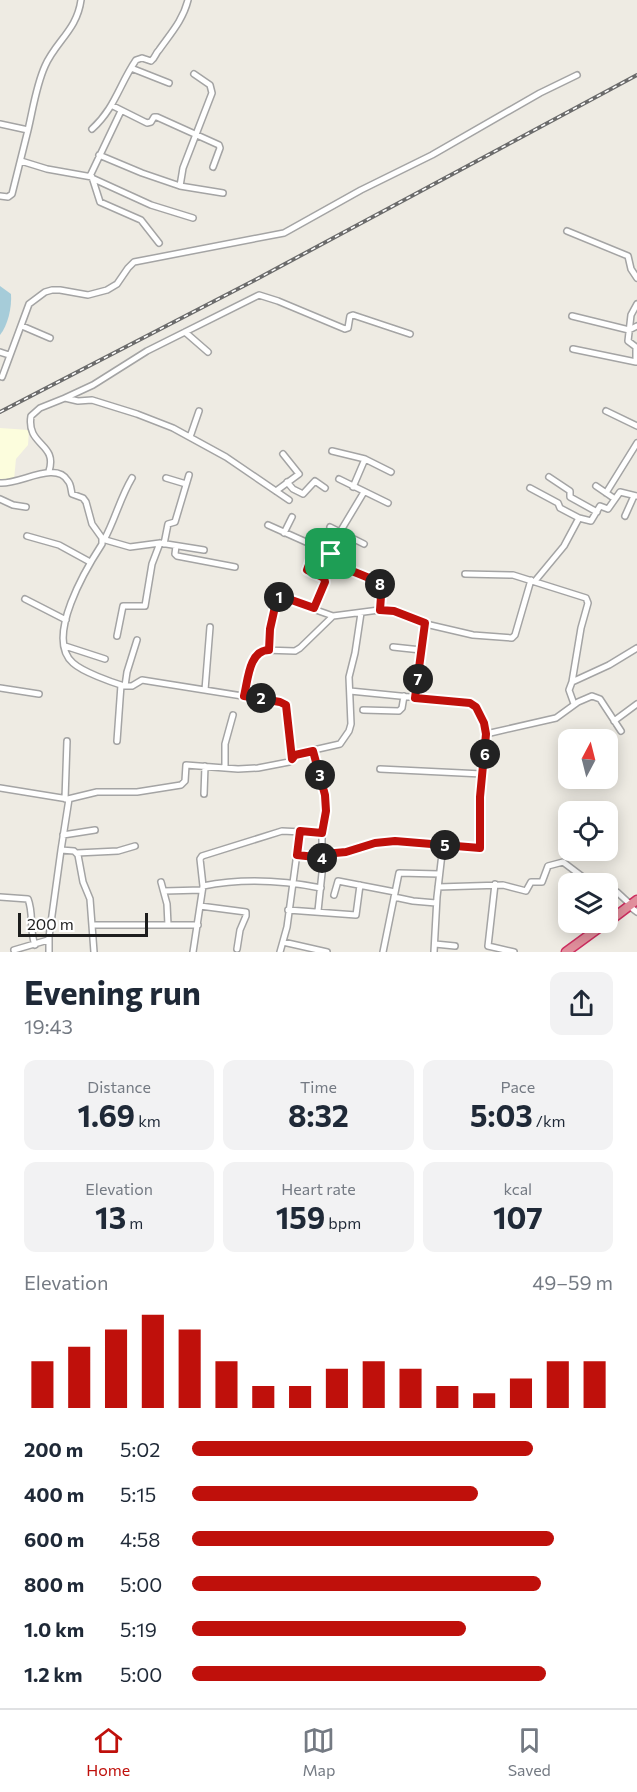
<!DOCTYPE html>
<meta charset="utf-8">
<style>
body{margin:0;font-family:Commissioner,sans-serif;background:#f2f2f3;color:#1f2937;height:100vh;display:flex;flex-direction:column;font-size:22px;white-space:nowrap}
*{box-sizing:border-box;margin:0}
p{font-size:20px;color:#747a83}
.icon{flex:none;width:33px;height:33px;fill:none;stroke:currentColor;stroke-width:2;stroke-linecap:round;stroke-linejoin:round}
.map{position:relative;height:952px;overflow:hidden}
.side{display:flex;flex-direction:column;background:#fff;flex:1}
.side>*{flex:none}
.needle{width:39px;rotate:7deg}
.tools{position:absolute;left:558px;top:729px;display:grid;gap:12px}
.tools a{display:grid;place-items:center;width:60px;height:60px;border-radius:12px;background:#fff;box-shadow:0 3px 15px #0003;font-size:30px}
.scale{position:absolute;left:18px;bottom:15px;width:130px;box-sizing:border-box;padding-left:6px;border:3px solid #1d1d1d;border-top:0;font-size:16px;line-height:21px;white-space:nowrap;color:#1d1d1d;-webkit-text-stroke:4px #fff;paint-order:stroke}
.pin{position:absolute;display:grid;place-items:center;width:51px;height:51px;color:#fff;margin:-26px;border-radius:12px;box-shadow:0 3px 9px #0006}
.km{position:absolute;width:30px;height:30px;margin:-15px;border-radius:50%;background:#222;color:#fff;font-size:16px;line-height:30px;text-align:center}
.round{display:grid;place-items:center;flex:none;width:63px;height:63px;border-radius:12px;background:#f2f2f3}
.summary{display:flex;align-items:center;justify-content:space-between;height:102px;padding:0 24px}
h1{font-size:33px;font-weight:700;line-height:45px}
.stats{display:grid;grid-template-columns:repeat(3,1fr);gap:9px;height:102px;padding:6px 24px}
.stats div{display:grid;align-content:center;border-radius:12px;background:#f2f2f3;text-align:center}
.stats b{font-size:30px;font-weight:700}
.stats small{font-size:16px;font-weight:400}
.stats p{font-size:16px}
.chart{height:168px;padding:12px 24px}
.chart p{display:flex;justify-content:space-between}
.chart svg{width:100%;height:108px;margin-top:6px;stroke:#bf100b;stroke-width:6}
ul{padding:0 24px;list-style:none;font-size:20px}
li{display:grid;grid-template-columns:96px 72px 1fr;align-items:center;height:45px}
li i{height:15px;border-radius:8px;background:#bf100b}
.dock{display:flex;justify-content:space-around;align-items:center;height:84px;border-top:2px solid #e0e1e3;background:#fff;font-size:16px;color:#747a83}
.dock a{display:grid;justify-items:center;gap:3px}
.dock .selected{color:#bf100b}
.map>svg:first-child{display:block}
.education{fill:#fcfddd}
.water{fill:#a6ccd9}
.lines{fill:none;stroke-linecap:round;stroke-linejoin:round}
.minor-casing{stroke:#a4a4a4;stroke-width:8}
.highway-casing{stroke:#ce2e60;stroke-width:11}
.minor{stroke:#fff;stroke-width:5}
.highway{stroke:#e18f9c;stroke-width:8}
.rail-casing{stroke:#6b6b6b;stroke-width:4}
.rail{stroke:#fff;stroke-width:1.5;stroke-dasharray:4.5;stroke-linecap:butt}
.route-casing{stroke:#fff;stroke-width:12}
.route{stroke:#bf100b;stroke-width:8}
</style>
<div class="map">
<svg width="637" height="952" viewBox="0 0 637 952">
<rect width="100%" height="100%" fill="#eeebe3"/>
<path class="education" d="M 0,428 L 29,430 L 28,445 L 16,459 L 14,480 L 0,481 Z"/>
<path class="water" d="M 0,286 L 11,294 C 12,307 8,325 0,335 Z"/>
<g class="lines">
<g class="minor-casing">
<path id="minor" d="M 131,68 L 169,83
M 113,106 L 147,123 L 151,122 L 154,117 L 157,117 L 219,145 L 220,148 L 213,167
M 0,124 L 28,130 L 12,194 L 8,197 L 0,196
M 92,129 C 115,108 119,85 136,60 L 142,58 L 151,61 C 156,57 155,54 159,50 C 171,33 183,20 188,0
M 28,130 C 33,109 36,86 45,66 C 56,41 77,30 81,0
M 99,155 L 142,173 L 180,186 L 223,193
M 21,161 L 47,169 L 92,177 L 100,202 L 141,220 L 159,243
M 90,176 L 121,111
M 94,179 L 151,205 L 193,218
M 180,186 L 183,168 L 212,93 L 210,85 L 194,74
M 567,231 L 628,256 L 631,269 L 637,278
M 572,316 L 629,330 L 637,326
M 22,326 L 50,338
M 185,332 L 208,352
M 573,349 L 636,362 L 636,347 L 628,341 L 631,315 L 637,304
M 0,352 L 9,355
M 2,377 L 29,304 L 45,292 L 52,290 L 60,290 L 88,295 L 107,290 L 117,284 L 128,268 L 134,262 L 284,233 L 361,190 L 432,155 L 540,93 L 577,75
M 65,398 L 93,385 L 147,351 L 259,295 L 278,301 L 345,329 L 348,328 L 350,316 L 353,315 L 410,334
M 606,411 L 637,426
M 190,437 L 199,411
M 332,451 L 365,459 L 391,472
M 49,471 C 58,443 26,446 31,416 L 40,408 L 65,398 L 78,401 L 92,400 L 137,414 L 173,428 L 226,457 L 289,500
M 549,477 L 570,491 L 570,497 L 597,512
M 166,478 L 186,484
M 339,479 L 388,503
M 287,482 L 293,489 L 303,494 L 315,481 L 325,488
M 0,483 C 19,485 56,460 68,481 C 71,484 71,490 72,494 L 83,498 L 86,502 L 92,524 L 102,538 L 102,544 C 87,567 44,638 73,663 C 83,672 111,682 124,686 L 132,686 L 142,680 L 280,702 L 288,709 L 292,759
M 596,486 L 615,499
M 353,487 L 365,459
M 530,488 L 558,503 L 560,508 L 579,518
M 276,491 L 299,474 L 283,454
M 606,493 L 637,443
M 0,499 L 13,505 L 26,507
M 625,516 L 634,496
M 268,525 L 344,559 L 349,563 L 352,571 L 377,581 L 381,591 L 380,610
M 330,527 L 364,544
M 284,533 L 292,517
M 27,536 L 59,545 L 90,562
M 102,539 L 130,547 L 160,543 L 204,550
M 104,540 C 115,520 120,498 132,478
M 164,544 L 168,524 L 175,522 L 189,475
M 176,546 L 175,554 L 177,556 L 235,567
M 331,554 L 340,532 L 364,492
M 465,574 L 513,575 L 586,598 L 588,603 L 581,628 L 572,682
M 535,581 L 564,546 L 579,518 L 591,521 L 600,506 L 608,509 L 620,492 L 637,496
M 25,599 L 66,620
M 314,608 L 325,582 L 324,578 L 307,570 L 315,547
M 117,636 L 123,606 L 145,606 L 152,564 L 160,543
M 65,646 L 105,659
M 393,647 L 421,650
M 269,650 L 270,629 L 276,600 L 279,597 L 333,616
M 125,686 L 127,672 L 137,640
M 0,688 L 39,694
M 205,690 L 210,627
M 244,696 L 248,676 L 257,653 L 264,650 L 295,651 L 300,648 L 333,616 L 379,610 L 394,611 L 430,625 L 473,635 L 512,638 L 515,635 L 531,580
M 415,697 L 425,623
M 574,704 L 569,690 L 572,682 L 609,665 L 637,648
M 363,710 L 399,711 L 402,708 L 404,696
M 614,721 L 637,704
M 486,734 L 556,718 L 578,702 L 592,696 L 600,699 L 621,731
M 117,741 L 121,685
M 313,751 L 326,803 L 322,833 L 322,853 L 343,853 L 372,844 L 395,841 L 480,848 L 480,797 L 486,734 L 484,723 L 476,707 L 470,703 L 350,691
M 225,768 L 225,744 L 233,715
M 380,769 L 482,774
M 0,788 L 68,799 L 97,792 L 137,792 L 181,785 L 185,781 L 186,765 L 238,769 L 258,768 L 289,762 L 296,754 L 340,744 L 349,731 L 351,724 L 349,677 L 355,653 L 361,613
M 204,794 L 205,766
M 65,799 L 67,741
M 69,799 L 61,850 L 74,851 L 78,855 L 83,882 L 90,899 L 94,952
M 63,835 L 95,830
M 77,853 L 118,851 L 135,846
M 297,855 L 324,859
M 161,882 L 167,904 L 168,925
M 495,884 L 488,946 L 514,952
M 203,886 C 243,878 281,880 321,888
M 438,887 L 503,885 L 526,891 L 531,882 L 542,882 L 548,866 L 563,862 L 592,884
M 608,889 L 617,892 L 631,905
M 164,891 L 202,890
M 334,895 L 338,881 L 395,892
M 0,897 L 28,899 C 34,914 29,930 35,945
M 394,897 L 413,901 L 436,903
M 200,906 L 246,912 L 246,916 L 240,930 L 237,949
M 629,906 L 637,912
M 288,910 L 356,915 L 360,885
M 318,911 L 324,854
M 92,925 L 198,925
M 283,942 L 327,952
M 435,944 L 455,946
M 14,950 L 48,940
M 49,952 L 49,937 L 61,850
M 193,952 L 203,886 L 200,859 L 202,856 L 282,831 L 322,833
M 280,952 L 287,927 L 300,831
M 383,952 L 399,873 L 439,874
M 434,952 L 437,897 L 443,845"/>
</g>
<g class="highway-casing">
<path id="highway" d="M 608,922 L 637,900
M 566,952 L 607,922"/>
</g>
<use href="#minor" class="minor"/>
<use href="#highway" class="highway"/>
<g class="rail-casing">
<path id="rail" d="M 0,412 L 255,280 L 637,75"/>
</g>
<use href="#rail" class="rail"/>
</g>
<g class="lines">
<g class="route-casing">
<path id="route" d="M 315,548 L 347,561 L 352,571 L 379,582 L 381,596 L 380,610 L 394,611 L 425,623 L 415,698 L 470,703 L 476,707 L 484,723 L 486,734 L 480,797 L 480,848 L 395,841 L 375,843 L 346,852 L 324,854 L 324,858 L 297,855 L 300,831 L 322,833 L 326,811 L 325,795 L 313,751 L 295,755 L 292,759 L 286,705 L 280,702 L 244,696 C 248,680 249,650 269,650 L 270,629 L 277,598 L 283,597 L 314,608 L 325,582 L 324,578 L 307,570 Z"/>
</g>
<use href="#route" class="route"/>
</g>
</svg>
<div class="tools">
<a><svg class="needle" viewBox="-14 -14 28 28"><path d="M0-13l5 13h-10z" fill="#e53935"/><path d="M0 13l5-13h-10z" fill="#747a83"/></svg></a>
<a><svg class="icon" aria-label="locate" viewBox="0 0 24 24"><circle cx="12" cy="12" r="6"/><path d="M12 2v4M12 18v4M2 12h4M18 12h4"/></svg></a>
<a><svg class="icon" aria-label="layers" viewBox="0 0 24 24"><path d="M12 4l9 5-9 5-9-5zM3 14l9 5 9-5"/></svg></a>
</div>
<div class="scale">200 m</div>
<div class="pin" style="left:331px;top:554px;background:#1e9e55"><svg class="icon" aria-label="arrive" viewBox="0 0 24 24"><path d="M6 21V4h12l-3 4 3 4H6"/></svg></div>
<b class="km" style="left:279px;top:597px">1</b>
<b class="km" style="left:261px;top:698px">2</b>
<b class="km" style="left:320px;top:775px">3</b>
<b class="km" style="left:322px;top:858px">4</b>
<b class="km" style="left:445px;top:845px">5</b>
<b class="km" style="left:485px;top:754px">6</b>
<b class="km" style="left:418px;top:679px">7</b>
<b class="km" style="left:380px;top:584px">8</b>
</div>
<section class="side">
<div class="summary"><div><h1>Evening run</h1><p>19:43</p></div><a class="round"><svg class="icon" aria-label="share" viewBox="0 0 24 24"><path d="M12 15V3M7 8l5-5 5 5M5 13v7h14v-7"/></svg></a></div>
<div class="stats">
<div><p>Distance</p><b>1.69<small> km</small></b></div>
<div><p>Time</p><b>8:32</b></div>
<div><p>Pace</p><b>5:03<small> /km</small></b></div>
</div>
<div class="stats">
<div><p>Elevation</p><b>13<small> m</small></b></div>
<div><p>Heart rate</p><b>159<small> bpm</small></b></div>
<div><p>kcal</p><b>107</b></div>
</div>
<div class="chart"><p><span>Elevation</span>49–59 m</p>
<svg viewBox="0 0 160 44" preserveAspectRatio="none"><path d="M5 44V25M15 44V19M25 44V12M35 44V6M45 44V12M55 44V25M65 44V35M75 44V35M85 44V28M95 44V25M105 44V28M115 44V35M125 44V38M135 44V32M145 44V25M155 44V25"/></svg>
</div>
<ul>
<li><b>200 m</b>5:02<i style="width:81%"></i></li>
<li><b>400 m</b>5:15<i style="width:68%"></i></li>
<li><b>600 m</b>4:58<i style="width:86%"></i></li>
<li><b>800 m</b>5:00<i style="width:83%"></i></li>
<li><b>1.0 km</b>5:19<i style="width:65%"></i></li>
<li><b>1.2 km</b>5:00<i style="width:84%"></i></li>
</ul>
</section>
<nav class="dock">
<a class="selected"><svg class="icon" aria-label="home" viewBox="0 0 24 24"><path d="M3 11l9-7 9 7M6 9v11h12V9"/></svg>Home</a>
<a><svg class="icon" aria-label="map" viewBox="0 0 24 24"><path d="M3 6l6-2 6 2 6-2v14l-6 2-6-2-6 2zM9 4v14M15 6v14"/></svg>Map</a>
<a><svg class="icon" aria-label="saved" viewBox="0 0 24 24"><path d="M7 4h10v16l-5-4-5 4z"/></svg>Saved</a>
</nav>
